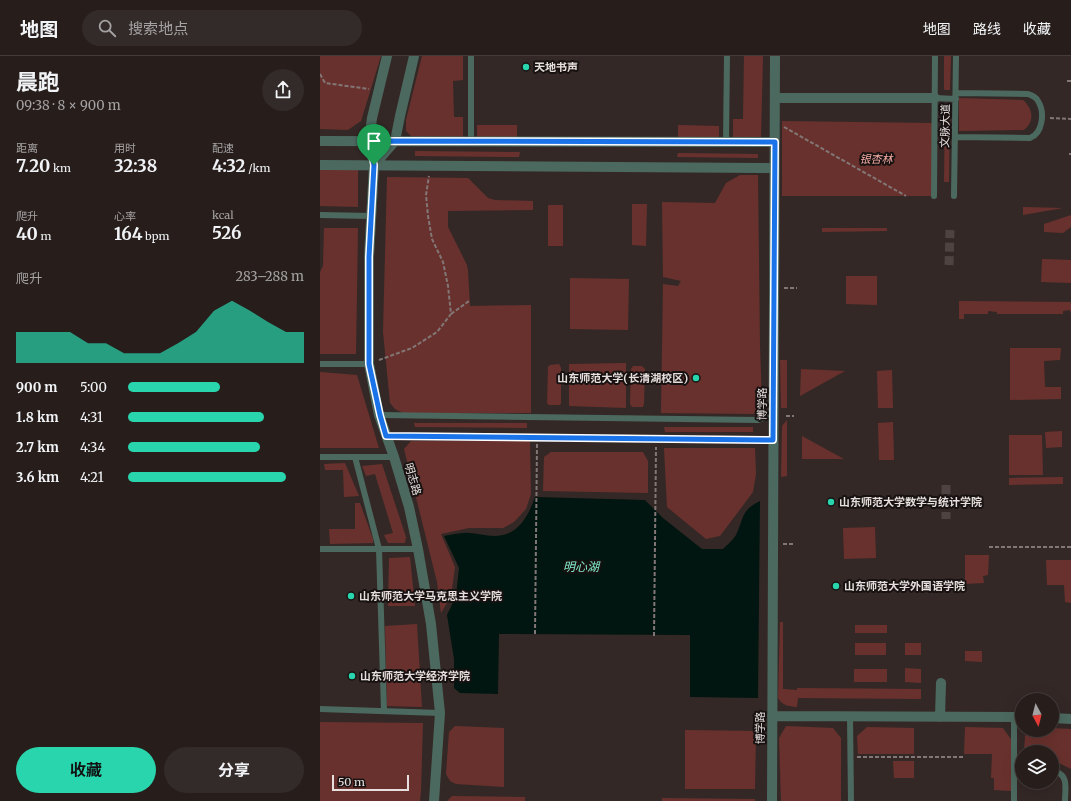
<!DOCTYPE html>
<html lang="zh">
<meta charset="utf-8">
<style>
body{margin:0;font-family:Merriweather,"Noto Sans SC",serif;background:#332b29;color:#f1f3f6;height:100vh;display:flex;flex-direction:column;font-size:15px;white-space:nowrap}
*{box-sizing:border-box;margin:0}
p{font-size:13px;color:#a4a2a3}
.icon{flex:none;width:22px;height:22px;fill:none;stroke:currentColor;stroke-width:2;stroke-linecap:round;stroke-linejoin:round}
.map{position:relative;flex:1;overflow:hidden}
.panel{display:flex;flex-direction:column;background:#271e1c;width:320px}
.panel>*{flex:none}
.needle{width:26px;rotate:173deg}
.tools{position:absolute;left:695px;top:637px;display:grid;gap:8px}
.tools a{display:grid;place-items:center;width:44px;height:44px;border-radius:50%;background:#271e1c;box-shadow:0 4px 16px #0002,0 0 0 1px #433c3b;font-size:20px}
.scale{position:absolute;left:12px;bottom:10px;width:77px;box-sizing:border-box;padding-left:4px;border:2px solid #e7dfde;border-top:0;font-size:11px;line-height:14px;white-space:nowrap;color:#e7dfde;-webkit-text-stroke:3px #171211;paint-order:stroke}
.pin{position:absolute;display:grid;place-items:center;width:34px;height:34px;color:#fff;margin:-41px -17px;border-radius:50% 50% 50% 0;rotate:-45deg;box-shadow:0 0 4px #0007}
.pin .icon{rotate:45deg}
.round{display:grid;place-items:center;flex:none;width:42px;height:42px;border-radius:21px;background:#332b29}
.overview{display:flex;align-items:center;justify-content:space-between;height:68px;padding:0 16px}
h1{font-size:22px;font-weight:700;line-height:30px}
.figures{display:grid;grid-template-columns:repeat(3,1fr);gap:6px;height:68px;padding:4px 16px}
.figures div{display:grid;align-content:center}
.figures b{font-size:17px;font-weight:700}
.figures small{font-size:11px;font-weight:400}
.figures p{font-size:11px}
.chart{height:112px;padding:8px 16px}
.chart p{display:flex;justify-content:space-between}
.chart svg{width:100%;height:72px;margin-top:4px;fill:#29d5ad;opacity:.7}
.action{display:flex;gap:8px;margin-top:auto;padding:8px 16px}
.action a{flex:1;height:46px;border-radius:24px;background:#29d5ad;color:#111;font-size:16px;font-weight:700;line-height:46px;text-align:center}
.action a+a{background:#332b29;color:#f1f3f6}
ul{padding:0 16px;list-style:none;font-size:13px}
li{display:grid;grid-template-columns:64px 48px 1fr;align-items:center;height:30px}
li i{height:10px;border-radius:5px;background:#29d5ad}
header{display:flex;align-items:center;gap:24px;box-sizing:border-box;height:56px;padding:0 20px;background:#271e1c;border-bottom:1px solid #433c3b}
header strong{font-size:19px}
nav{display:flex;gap:22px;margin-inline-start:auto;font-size:14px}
.search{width:280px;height:36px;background:#332b29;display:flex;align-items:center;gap:10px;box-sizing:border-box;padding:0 14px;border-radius:22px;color:#a4a2a3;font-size:15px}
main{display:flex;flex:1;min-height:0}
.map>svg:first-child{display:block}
.green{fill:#69312d}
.water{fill:#011610}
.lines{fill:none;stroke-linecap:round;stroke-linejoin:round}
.pedestrian-tunnel{stroke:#4f4342;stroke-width:9;stroke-dasharray:9 4.5;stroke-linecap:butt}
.path{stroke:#827776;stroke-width:2;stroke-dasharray:4 2;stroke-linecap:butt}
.service{stroke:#4c695f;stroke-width:6}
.minor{stroke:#4c695f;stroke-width:10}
.route-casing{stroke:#fff;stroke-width:8}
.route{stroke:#1a73e8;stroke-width:5}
.poi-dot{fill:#29d5ad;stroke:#171211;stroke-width:1.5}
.labels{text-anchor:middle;stroke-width:4;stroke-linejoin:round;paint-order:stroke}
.poi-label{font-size:11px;font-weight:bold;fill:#e7dfde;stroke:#171211;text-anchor:start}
.street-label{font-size:11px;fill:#e7dfde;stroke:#171211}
.park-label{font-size:11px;font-style:italic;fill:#f6aba4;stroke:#171211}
.water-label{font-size:12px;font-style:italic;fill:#81edcc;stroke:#171211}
</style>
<header>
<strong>地图</strong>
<div class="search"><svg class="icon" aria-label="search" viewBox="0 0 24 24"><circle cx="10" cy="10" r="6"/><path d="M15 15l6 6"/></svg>搜索地点</div>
<nav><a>地图</a><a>路线</a><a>收藏</a></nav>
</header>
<main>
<section class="panel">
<div class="overview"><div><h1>晨跑</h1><p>09:38 · 8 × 900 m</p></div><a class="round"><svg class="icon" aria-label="share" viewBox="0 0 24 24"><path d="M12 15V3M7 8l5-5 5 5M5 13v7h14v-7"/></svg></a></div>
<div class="figures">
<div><p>距离</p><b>7.20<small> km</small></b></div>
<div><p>用时</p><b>32:38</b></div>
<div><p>配速</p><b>4:32<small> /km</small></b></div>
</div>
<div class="figures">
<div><p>爬升</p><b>40<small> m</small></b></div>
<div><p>心率</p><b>164<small> bpm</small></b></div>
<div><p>kcal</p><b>526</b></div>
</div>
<div class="chart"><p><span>爬升</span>283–288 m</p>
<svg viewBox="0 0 160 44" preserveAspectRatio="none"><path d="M0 44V25L10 25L20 25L30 25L40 32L50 32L60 38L70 38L80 38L90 32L100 25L110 12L120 6L130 12L140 19L150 25L160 25V44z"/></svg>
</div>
<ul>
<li><b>900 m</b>5:00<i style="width:52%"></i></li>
<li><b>1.8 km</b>4:31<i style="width:77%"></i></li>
<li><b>2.7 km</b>4:34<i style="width:75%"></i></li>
<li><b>3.6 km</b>4:21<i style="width:90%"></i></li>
</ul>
<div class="action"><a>收藏</a><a>分享</a></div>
</section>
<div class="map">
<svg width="751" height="745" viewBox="0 0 751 745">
<rect width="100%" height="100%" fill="#342826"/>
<path class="green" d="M 0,0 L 61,0 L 41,65 L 28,74 L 0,73 Z
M 102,0 L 143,0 L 143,24 L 133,25 L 134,61 L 143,61 L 143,81 L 93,82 L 86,75 L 86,64 Z
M 424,0 L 443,0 L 441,81 L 413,81 L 413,63 L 423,63 Z
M 624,0 L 631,0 L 630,34 L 625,34 L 624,33 Z
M 639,42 L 703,44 C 713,53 715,65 704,74 L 639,75 Z
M 625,48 L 629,48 L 630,49 L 629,126 L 624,126 Z
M 462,65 L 612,67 L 614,140 L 462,140 Z
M 157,69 L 197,69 L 197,81 L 157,81 Z
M 358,69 L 399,70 L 399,82 L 358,82 Z
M 95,95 L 200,96 L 199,101 L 95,100 Z
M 358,97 L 438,98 L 438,102 L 357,101 Z
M 0,109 L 38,109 L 38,151 L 0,150 Z
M 420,119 L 438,119 L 440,290 L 442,347 L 439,354 L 435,358 L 341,357 L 343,228 L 358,230 L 361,225 L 343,221 L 342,146 L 395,147 L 406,127 Z
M 67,121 L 148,122 L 168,142 L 175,144 L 213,145 L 213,154 L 128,155 L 128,171 L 147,209 L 148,215 L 150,250 L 211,249 L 211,357 L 83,357 L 75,353 L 70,347 L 63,276 Z
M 312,148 L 327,148 L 326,190 L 312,189 Z
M 228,149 L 243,149 L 243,190 L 228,190 Z
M 703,151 L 743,152 L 703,159 Z
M 751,159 L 751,171 L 743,177 L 724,176 L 724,168 Z
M 4,172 L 38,172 L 36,298 L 0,298 L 0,216 L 3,210 Z
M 502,172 L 567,172 L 567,175 L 502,176 Z
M 722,203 L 751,204 L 751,227 L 721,226 Z
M 526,220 L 557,220 L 557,249 L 526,248 Z
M 250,222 L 309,223 L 308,274 L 250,273 Z
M 639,245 L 751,246 L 751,258 L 750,254 L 743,255 L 743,258 L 677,258 L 677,256 L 668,255 L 668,258 L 644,258 L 644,263 L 639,263 Z
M 690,292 L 741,292 L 740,304 L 724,305 L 725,331 L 741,331 L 741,343 L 690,344 Z
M 460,304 L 467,304 L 467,352 L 461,352 Z
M 306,307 L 306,352 L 249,350 L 249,308 Z
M 239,308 L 241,312 L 241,347 L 240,349 L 229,349 L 227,347 L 228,311 L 230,309 Z
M 313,310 L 322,310 L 325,313 L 324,348 L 323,351 L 312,351 L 310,348 L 311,313 Z
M 481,313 L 525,315 L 480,340 Z
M 572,314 L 573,352 L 558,352 L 557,315 Z
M 0,316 L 37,319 L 59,392 L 0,392 Z
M 467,364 L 467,420 L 461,421 L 462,370 Z
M 573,366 L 574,404 L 559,404 L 558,367 Z
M 94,367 L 207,367 L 207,372 L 95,371 Z
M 344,371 L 433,371 L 433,376 L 345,376 Z
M 742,375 L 742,391 L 726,392 L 725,376 Z
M 689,379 L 722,379 L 723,419 L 689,419 Z
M 482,380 L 524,403 L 482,403 Z
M 91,385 L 210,385 L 211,438 L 206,453 L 194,466 L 183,472 L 149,472 L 121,478 L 135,511 L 131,540 L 121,557 L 117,526 L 84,393 Z
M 344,392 L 435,392 L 436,418 L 433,436 L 400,480 L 386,483 L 347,451 Z
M 231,396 L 323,396 L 328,405 L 328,437 L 223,435 L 224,401 Z
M 25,407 L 39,440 L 24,441 L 23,414 L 5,414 L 4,408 Z
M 62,408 L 86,481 L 85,487 L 68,487 L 64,479 L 73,477 L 55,418 L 46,420 L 42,410 Z
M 743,421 L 743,428 L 689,429 L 689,422 Z
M 35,447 L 40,447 L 53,483 L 53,487 L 10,488 L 9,473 L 35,473 Z
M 555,471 L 556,502 L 524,503 L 523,472 Z
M 645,499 L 669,499 L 668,519 L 663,520 L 664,527 L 645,528 Z
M 90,501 L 95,550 L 68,550 L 69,502 Z
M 726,504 L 751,504 L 751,547 L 745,546 L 744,529 L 727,529 Z
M 460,566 L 463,566 L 463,633 L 477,634 L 477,632 L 601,633 L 601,643 L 478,642 L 477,651 C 468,650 463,650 458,642 Z
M 97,568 L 102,651 L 67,650 L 65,570 Z
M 535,569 L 567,569 L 567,577 L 535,577 Z
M 535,587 L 566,587 L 566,599 L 535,599 Z
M 585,587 L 601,587 L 601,599 L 585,599 Z
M 645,595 L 662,595 L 662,606 L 645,605 Z
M 585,612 L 601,613 L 601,627 L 585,626 Z
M 534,613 L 567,613 L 567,626 L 534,626 Z
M 0,666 L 103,667 L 101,735 L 100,745 L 0,745 Z
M 135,670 L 184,672 L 184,731 L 136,728 L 130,725 L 126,718 L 129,676 Z
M 466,670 L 513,672 L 521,682 L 521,745 L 461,745 L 459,682 Z
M 547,671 L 594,672 L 594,698 L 538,698 L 537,680 Z
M 645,671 L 683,672 L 691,683 L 691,735 L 674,734 L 674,722 L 671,722 L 672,698 L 644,698 Z
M 732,672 L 751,673 L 751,713 L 739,707 L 732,707 L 732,696 L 704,696 L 705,680 L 711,674 L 732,674 Z
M 365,674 L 436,675 L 435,733 L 365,733 Z
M 573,705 L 594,705 L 594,722 L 574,722 Z
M 132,740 L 205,741 L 205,745 L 127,745 Z
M 342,742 L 435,743 L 435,745 L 342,745 Z"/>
<path class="water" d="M 215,441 L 325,444 L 343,462 L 382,493 L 403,493 C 407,489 413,484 416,479 C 424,462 421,454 440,445 L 438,642 L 370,641 L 370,579 L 179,578 L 178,638 L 140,637 L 134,632 L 134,603 L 127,559 L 136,540 L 139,512 L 124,480 C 132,479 141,476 149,477 C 157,477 165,480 174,480 C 198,480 208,461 215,441 Z"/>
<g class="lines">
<path class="pedestrian-tunnel" d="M 629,209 L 630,174
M 626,429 L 626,463"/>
<path class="path" d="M 0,18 L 5,27 L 49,33
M 747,25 L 751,25
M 730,62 L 751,63
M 464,71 L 586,140
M 749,98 L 751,98
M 464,232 L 477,232
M 131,258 L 149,245
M 59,304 L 92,292 L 117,276 L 131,258 L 128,230 L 123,206 L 112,183 L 108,160 L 106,139 L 109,120
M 466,360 L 474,360
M 463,488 L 475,488
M 669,491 L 751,491
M 215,578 L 217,388
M 334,580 L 336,391
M 537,701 L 644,701"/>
<path class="service" d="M 151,0 L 151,85
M 615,42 L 636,43
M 635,81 L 710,82 C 723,77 725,56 718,45 C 716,41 713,40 708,38 L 636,37
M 406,86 L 407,0
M 614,140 L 615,0
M 634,140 L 636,0
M 0,159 L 52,160
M 0,308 L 49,308
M 59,359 L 438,364 L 446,361
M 66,380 L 453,384
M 0,401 L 74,401
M 35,401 L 59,493 L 64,655
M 0,493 L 98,493
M 0,653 L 120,657
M 530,661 L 531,745
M 735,715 C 749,720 745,732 745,745
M 694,745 L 694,661"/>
<path class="minor" d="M 67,0 L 52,62 L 49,85 L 54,109 L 49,201 L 49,308 L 59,359 L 74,401 L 89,451 L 98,493 L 111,568 L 120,657 L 114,745
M 455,42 L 615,42
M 0,85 L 455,86
M 0,109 L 454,112
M 54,109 L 75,85 L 80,60 L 94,0
M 452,660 L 702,661
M 620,661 L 621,627
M 732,662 L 751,663
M 452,745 L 455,0"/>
</g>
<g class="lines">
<g class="route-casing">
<path id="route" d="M 49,85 L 455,86 L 453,384 L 66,380 L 60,359 L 49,308 L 49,201 L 54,109 Z"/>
</g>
<use href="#route" class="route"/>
</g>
<g class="poi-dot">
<circle cx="206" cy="11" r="4"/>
<circle cx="376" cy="322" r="4"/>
<circle cx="511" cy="446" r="4"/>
<circle cx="516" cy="530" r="4"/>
<circle cx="31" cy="540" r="4"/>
<circle cx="32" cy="620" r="4"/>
</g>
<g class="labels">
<g class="poi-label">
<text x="214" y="15">天地书声</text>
<text x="368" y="326" text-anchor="end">山东师范大学(长清湖校区)</text>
<text x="519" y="450">山东师范大学数学与统计学院</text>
<text x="524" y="534">山东师范大学外国语学院</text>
<text x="39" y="544">山东师范大学马克思主义学院</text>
<text x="40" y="624">山东师范大学经济学院</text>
</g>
<g class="street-label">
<text transform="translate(625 70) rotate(-89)" y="4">文脉大道</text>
<text transform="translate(442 348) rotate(-89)" y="4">博学路</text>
<text transform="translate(93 423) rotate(74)" y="4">明志路</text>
<text transform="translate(440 672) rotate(-90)" y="4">博学路</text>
</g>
<g class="park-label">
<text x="556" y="107">银杏林</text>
</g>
<g class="water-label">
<text x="261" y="515">明心湖</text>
</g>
</g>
</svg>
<div class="tools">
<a><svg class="needle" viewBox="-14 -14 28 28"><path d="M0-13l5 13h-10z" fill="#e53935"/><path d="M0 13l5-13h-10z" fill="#a4a2a3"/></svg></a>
<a><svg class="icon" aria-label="layers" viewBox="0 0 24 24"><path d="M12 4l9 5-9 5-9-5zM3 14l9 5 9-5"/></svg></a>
</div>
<div class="scale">50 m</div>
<div class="pin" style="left:54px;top:109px;background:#1e9e55"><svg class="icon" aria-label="arrive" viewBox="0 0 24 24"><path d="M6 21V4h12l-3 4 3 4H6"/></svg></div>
</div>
</main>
